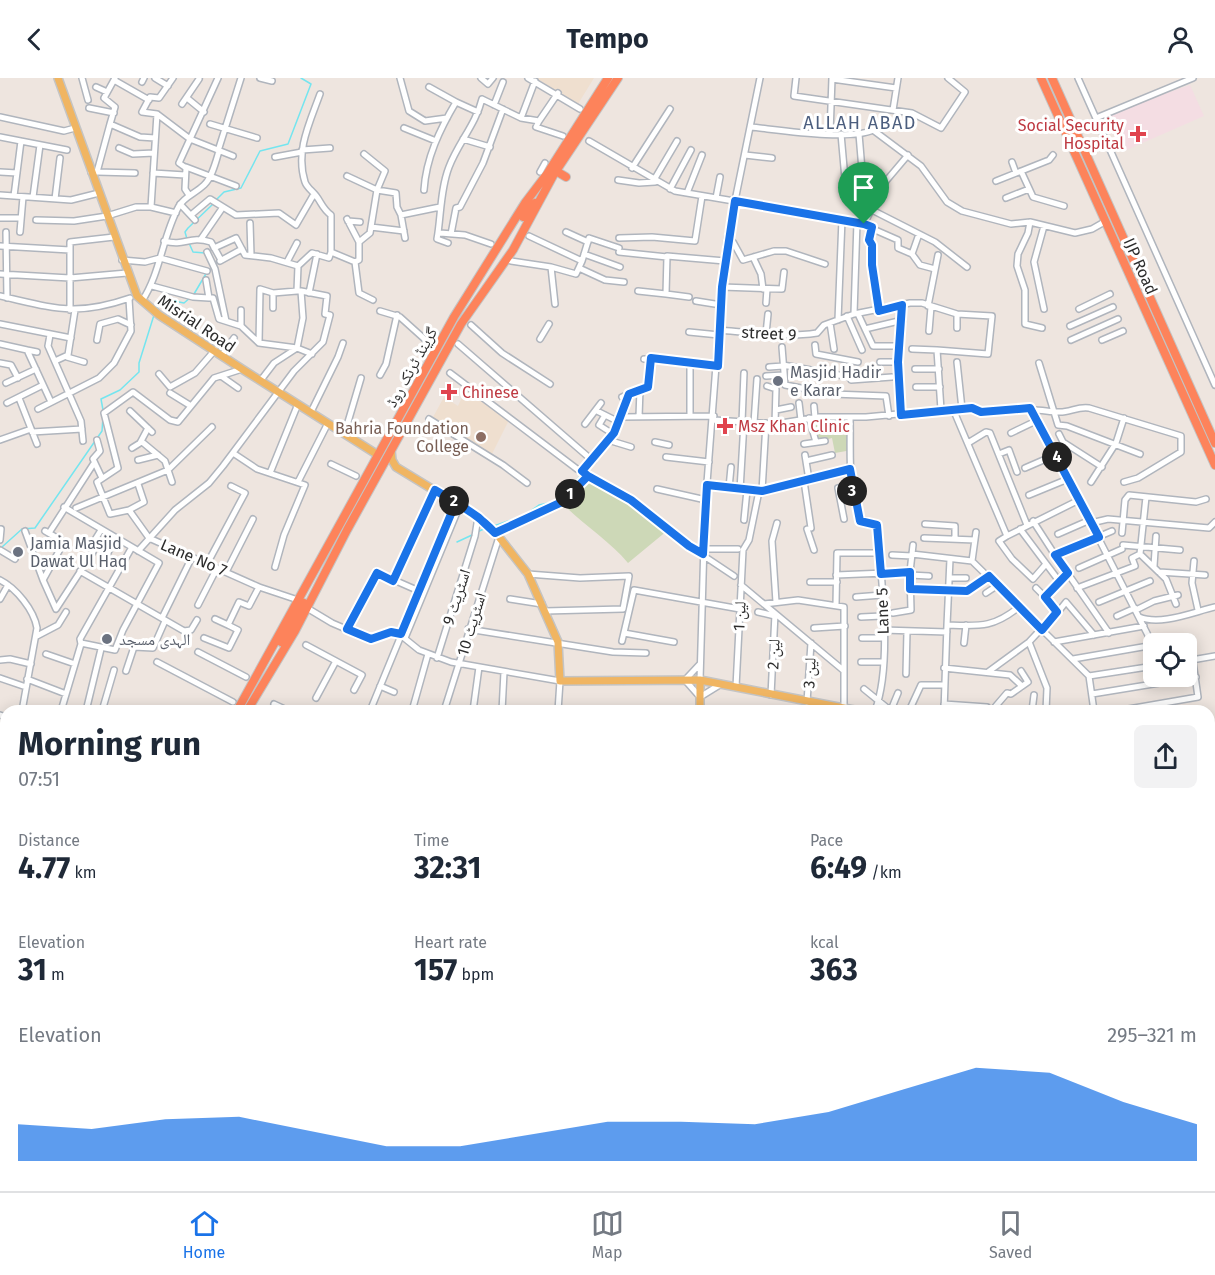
<!DOCTYPE html>
<meta charset="utf-8">
<style>
body{margin:0;font-family:"Fira Sans","Noto Naskh Arabic",sans-serif;background:#f2f2f3;color:#1f2937;height:100vh;display:flex;flex-direction:column;font-size:22px;white-space:nowrap}
*{box-sizing:border-box;margin:0}
p{font-size:20px;color:#747a83}
.icon{flex:none;width:33px;height:33px;fill:none;stroke:currentColor;stroke-width:2;stroke-linecap:round;stroke-linejoin:round}
.map{position:relative;flex:1;overflow:hidden}
.details{position:absolute;left:0px;top:627px;width:1215px;height:486px;display:flex;flex-direction:column;background:#fff;border-radius:18px 18px 0 0;box-shadow:0 3px 15px #0003}
.details>*{flex:none}
.buttons{position:absolute;left:1143px;top:555px;display:grid;gap:12px}
.buttons a{display:grid;place-items:center;width:54px;height:54px;border-radius:9px;background:#fff;box-shadow:0 3px 15px #0003;font-size:30px}
.pin{position:absolute;display:grid;place-items:center;width:51px;height:51px;color:#fff;margin:-62px -26px;border-radius:50% 50% 50% 0;rotate:-45deg;box-shadow:0 0 6px #0007}
.pin .icon{rotate:45deg}
.km{position:absolute;width:30px;height:30px;margin:-15px;border-radius:50%;background:#222;color:#fff;font-size:16px;line-height:30px;text-align:center}
.round{display:grid;place-items:center;flex:none;width:63px;height:63px;border-radius:9px;background:#f2f2f3}
.headline{display:flex;align-items:center;justify-content:space-between;height:102px;padding:0 18px}
h1{font-size:33px;font-weight:700;line-height:45px}
.stats{display:grid;grid-template-columns:repeat(3,1fr);gap:9px;height:102px;padding:6px 18px}
.stats div{display:grid;align-content:center}
.stats b{font-size:30px;font-weight:700}
.stats small{font-size:16px;font-weight:400}
.stats p{font-size:16px}
.chart{height:168px;padding:12px 18px}
.chart p{display:flex;justify-content:space-between}
.chart svg{width:100%;height:108px;margin-top:6px;fill:#1a73e8;opacity:.7}
header{display:flex;justify-content:space-between;align-items:center;height:78px;padding:0 18px;background:#fff;font-size:27px;font-weight:700}
.menu{display:flex;justify-content:space-around;align-items:center;height:84px;border-top:2px solid #e0e1e3;background:#fff;font-size:16px;color:#747a83}
.menu a{display:grid;justify-items:center;gap:3px}
.menu .active{color:#1a73e8}
.map>svg:first-child{display:block}
.education{fill:#efdfcf}
.medical{fill:#f4dde3}
.cemetery{fill:#cdd8b7}
.lines{fill:none;stroke-linecap:round;stroke-linejoin:round}
.stream{stroke:#74e5ef;stroke-width:1.5}
.minor-casing{stroke:#b0b5bd;stroke-width:8}
.major-casing{stroke:#c4c4c4;stroke-width:10}
.highway-casing{stroke:#c4c4c4;stroke-width:10}
.minor{stroke:#fff;stroke-width:5}
.major{stroke:#f0b562;stroke-width:7}
.highway{stroke:#fd835b;stroke-width:8}
.rail{stroke:#a2a9b7;stroke-width:1.5}
.route-casing{stroke:#fff;stroke-width:12}
.route{stroke:#1a73e8;stroke-width:8}
.health-dot{fill:#e0444e;stroke:#fff;stroke-width:2}
.worship-dot{fill:#6b7280;stroke:#fff;stroke-width:2}
.education-dot{fill:#8d6e63;stroke:#fff;stroke-width:2}
.labels{text-anchor:middle;stroke-width:6;stroke-linejoin:round;paint-order:stroke}
.health-label{font-size:16px;fill:#be3a42;stroke:#fff;text-anchor:start}
.street-label{font-size:16px;fill:#2d2d2d;stroke:#fff}
.worship-label{font-size:16px;fill:#5b616d;stroke:#fff;text-anchor:start}
.education-label{font-size:16px;fill:#785e54;stroke:#fff;text-anchor:end}
.neighbourhood-label{font-size:18px;letter-spacing:1.5px;fill:#4c5e7e;stroke:#fff}
</style>
<header><svg class="icon" aria-label="back" viewBox="0 0 24 24"><path d="M15 5l-7 7 7 7"/></svg>Tempo<svg class="icon" aria-label="person" viewBox="0 0 24 24"><circle cx="12" cy="8" r="4"/><path d="M4 21q1-7 8-7t8 7"/></svg></header>
<div class="map">
<svg width="1215" height="1113" viewBox="0 0 1215 1113">
<rect width="100%" height="100%" fill="#eee5df"/>
<path class="education" d="M 536,0 L 594,0 L 578,26 Z
M 467,308 L 509,342 L 492,376 L 432,341 L 444,319 L 458,328 Z"/>
<path class="medical" d="M 1190,7 L 1204,38 L 1122,74 L 1104,37 Z"/>
<path class="cemetery" d="M 813,340 L 826,340 L 826,348 L 834,350 L 835,357 L 851,357 L 852,372 L 835,375 L 832,360 L 818,364 Z
M 588,398 L 631,422 L 668,452 L 628,485 C 609,462 583,447 562,425 Z"/>
<g class="lines">
<path class="stream" d="M 216,122 L 224,114 L 241,110 L 260,73 L 288,66 L 311,6 L 301,0
M 187,161 L 185,154 L 188,150 L 213,126
M 189,165 L 193,174 L 205,175
M 194,216 L 207,194
M 157,230 L 164,221 L 184,225 L 191,219
M 103,332 L 101,321 L 120,312 L 139,294 L 139,285 L 154,237
M 491,449 L 525,437 L 539,427 L 558,423 L 582,396
M 477,454 L 486,450
M 457,464 L 472,457
M 2,469 L 22,451 L 35,450 L 102,353 L 103,339
M 373,633 L 381,612
M 1209,828 L 1215,825
M 115,1113 L 118,1107"/>
<g class="minor-casing">
<path id="minor" d="M 82,0 L 88,22
M 155,0 L 168,8
M 173,0 L 159,20 L 150,19 L 142,34 L 157,36 L 190,61 L 233,78
M 260,0 L 272,3
M 400,0 L 409,33 L 425,43 L 447,40
M 481,0 L 488,6 L 493,0
M 528,0 L 580,31
M 796,0 L 794,18 L 912,35 L 941,50 L 965,14 L 948,0
M 1078,0 L 1215,307
M 832,1 L 896,10
M 114,2 L 149,22
M 142,4 L 144,0
M 96,9 L 107,14
M 429,9 L 456,24
M 320,16 C 310,44 295,73 305,104 C 307,110 313,113 317,119 C 322,126 323,131 331,137 L 331,174
M 187,20 L 204,34
M 182,26 L 199,1
M 494,27 L 503,4
M 89,30 L 114,35
M 893,32 L 898,0
M 0,39 L 64,53 L 75,50
M 521,40 L 535,3
M 1096,40 L 1193,0
M 539,43 L 536,49 L 563,58
M 110,46 L 115,29 L 104,20 L 115,0
M 210,46 L 257,60
M 751,49 C 780,52 850,63 873,52 L 921,88 L 947,124 L 962,133 L 1011,146 L 1030,144 L 1075,155 L 1092,151 L 1106,143
M 404,50 L 436,63
M 830,56 L 832,0
M 841,56 L 845,101 L 883,108
M 859,56 L 863,104
M 0,59 L 67,72
M 463,61 L 490,69
M 589,63 L 675,113 L 857,144 L 898,162 L 898,170 L 912,176 L 919,156
M 119,70 L 133,76 L 154,75
M 302,72 L 330,70
M 218,73 L 241,0
M 364,76 L 385,93 L 377,112
M 745,77 L 772,80
M 275,79 L 302,74
M 1012,84 L 1016,95
M 186,89 L 236,108
M 632,90 L 670,31
M 1021,93 L 1033,119 L 1064,128
M 0,94 L 17,95
M 91,94 L 97,94 L 110,46 L 140,59 L 155,60
M 97,94 L 135,95
M 540,94 L 545,85
M 153,95 L 185,97
M 347,98 L 377,112
M 618,102 L 639,105 L 655,104
M 654,102 L 677,63
M 996,103 L 1049,82 L 1053,77
M 670,111 L 691,72
M 424,112 C 426,80 440,51 456,24 L 478,34
M 687,115 L 702,77
M 0,117 L 71,122 L 99,115
M 189,117 L 185,111 L 186,90 L 179,85 L 218,0
M 14,118 L 21,63
M 33,119 L 40,67
M 716,120 L 720,99
M 1006,120 L 1029,111
M 55,121 L 60,80
M 180,126 L 195,142
M 151,129 L 157,36
M 872,132 L 935,164 L 967,189
M 191,137 L 210,121 L 236,137 L 279,135 L 296,147 L 314,116
M 401,137 L 405,160
M 0,140 L 21,140
M 347,141 L 359,164
M 36,142 L 74,143 L 107,138 L 136,129 L 151,129 L 176,135
M 348,143 L 360,144
M 1030,144 L 1028,155 L 1018,176 L 1017,188 L 1025,212 L 1025,246 L 1042,250
M 250,145 L 251,177
M 864,146 L 886,103 L 908,77
M 371,149 L 404,153
M 872,149 L 869,162 L 872,167 L 872,187 L 879,233
M 6,154 L 7,220
M 20,154 L 23,119
M 566,154 L 588,164
M 440,155 L 465,157 L 491,166
M 451,156 L 456,130 L 460,129 L 483,85 L 503,31
M 529,158 L 582,183 L 576,196 L 551,189
M 619,160 L 652,159 L 695,163 L 702,118
M 201,161 L 223,129
M 727,162 L 733,164 L 743,182 L 774,173 L 786,173 L 825,186
M 164,163 C 186,169 188,157 211,164 L 221,182
M 448,165 L 437,161 C 441,140 440,112 449,89 C 458,65 476,46 482,21 L 521,40 L 539,43 L 558,15
M 0,168 L 70,172
M 214,170 L 236,160 L 245,177 L 271,180 L 298,188
M 207,174 L 215,191 L 226,243
M 619,174 L 667,179
M 584,176 L 620,189
M 912,176 L 920,187 L 935,191
M 753,179 L 761,196 L 763,211
M 122,182 L 145,184 L 160,180 L 207,193
M 220,183 L 242,171
M 511,183 L 551,189 L 555,226
M 582,183 L 589,160 L 619,170
M 287,184 L 297,165
M 355,184 L 359,182 L 359,164 L 370,155 L 377,112 L 396,115 L 397,129 L 401,137 L 440,129
M 579,190 L 605,202 L 624,204
M 0,196 L 70,200 L 127,195
M 206,202 L 209,220 L 213,220 L 219,241 L 241,248 L 259,265 L 297,270 L 312,276
M 152,208 L 193,219 L 209,220
M 722,209 L 782,211 L 784,194
M 301,213 L 297,213 L 298,188 L 312,175 L 329,180 L 331,174 L 355,184 L 359,215 L 373,222
M 638,213 L 666,216
M 309,215 L 317,176
M 0,218 C 54,230 75,239 130,220
M 689,219 L 666,216 L 667,178 L 725,183
M 142,223 C 161,194 162,159 179,128 C 185,118 196,115 204,107 C 212,100 216,83 219,73
M 696,223 L 721,227
M 766,225 L 767,211
M 928,228 L 938,177
M 273,230 L 273,215
M 1044,231 L 1034,184 L 1044,148
M 1079,231 L 1110,216
M 70,232 L 70,164 L 114,159
M 241,232 L 241,248
M 380,233 L 400,239 L 430,266
M 854,236 L 857,144
M 858,236 L 873,268 L 900,268
M 957,236 L 957,250
M 847,238 L 862,272
M 838,242 L 842,141
M 830,245 L 834,271
M 0,246 L 71,260
M 471,247 L 502,275 L 550,306
M 1070,248 L 1113,229
M 865,251 L 903,242
M 720,252 C 752,255 785,260 817,255 L 824,247 L 854,236 L 910,225 L 922,225 L 957,236 L 992,238 L 988,276 L 937,272 L 941,332
M 929,253 L 931,229
M 689,254 L 719,257
M 766,256 L 768,236
M 50,257 L 48,268 L 81,343 L 83,363
M 540,261 L 549,246
M 97,262 L 100,246 L 118,241 L 131,247
M 1071,262 L 1118,241
M 1102,262 L 1123,253
M 259,265 L 260,211 L 273,215 L 297,213
M 0,266 L 27,272 L 51,324
M 458,266 L 593,383
M 815,267 L 816,276 L 858,284
M 782,269 L 785,307 L 833,316 L 886,318 L 889,338
M 912,271 L 937,272
M 27,272 L 37,274
M 222,277 L 234,260
M 67,279 L 84,284
M 644,281 L 718,288
M 55,283 L 68,277 L 75,232
M 880,284 L 898,284
M 957,284 L 962,331
M 0,285 L 11,287 L 18,300
M 1039,285 L 1058,347 L 1067,348 L 1140,376
M 783,287 L 850,299 L 851,302 L 892,299
M 769,289 L 783,288
M 242,291 L 214,300 L 178,344 L 170,342 L 133,314 L 104,335 L 118,390 L 97,404 L 110,436 L 129,432 L 149,460 L 259,509 L 298,522
M 915,291 L 939,291
M 450,295 L 577,391 L 631,422 L 689,468 L 734,498
M 159,296 L 170,309 L 195,295 L 215,272
M 380,297 L 386,286 L 397,237
M 221,298 L 238,310
M 766,298 L 783,297
M 6,305 L 36,291
M 767,308 L 776,311 L 775,346
M 916,309 L 940,309
M 170,315 L 191,328
M 622,319 L 647,309 L 651,281
M 19,320 L 37,366
M 7,325 L 43,307
M 799,325 L 801,342
M 814,328 L 815,340
M 38,331 L 99,300 L 114,285 L 131,253 L 129,221
M 953,331 L 1007,458 L 1079,422 L 1153,567
M 776,332 L 791,329
M 1033,332 C 1042,332 1050,334 1058,334 C 1069,335 1078,328 1089,330 L 1181,358 L 1181,374 L 1138,400 L 1124,404
M 130,333 L 152,354
M 597,333 L 619,344
M 311,334 L 338,279 L 343,265
M 605,337 L 599,347 L 613,356
M 901,337 L 898,284 L 902,227
M 690,338 L 690,285
M 622,339 L 714,338
M 639,339 L 640,311
M 809,340 L 816,364
M 850,340 C 851,374 847,410 860,443 L 877,447 C 881,499 893,585 875,633
M 429,341 L 503,387 L 527,405
M 714,342 L 775,346 L 819,339 L 866,339 L 941,332 L 974,330 L 981,334 L 1029,330 L 1079,422
M 742,344 L 744,295
M 754,345 L 757,301
M 585,346 L 601,325
M 341,353 L 348,344 L 361,300
M 32,354 L 82,351
M 1011,355 L 1038,342
M 1059,356 L 1063,364 L 1102,389
M 0,362 L 31,351
M 97,362 L 100,373 L 93,381 L 102,400
M 608,362 L 631,369
M 141,363 L 165,383 L 172,404
M 655,364 L 669,367
M 968,365 L 986,354 L 990,355 L 1027,447
M 804,366 L 825,363
M 132,370 L 140,365 L 148,350
M 233,375 L 257,391 L 305,407 L 284,457 L 275,489
M 999,376 L 1009,372 L 1017,394
M 805,377 L 809,402
M 666,379 L 709,384
M 138,382 L 158,377
M 806,383 L 832,377
M 331,386 L 356,398
M 1025,390 L 1055,377
M 582,393 L 614,355 L 629,316
M 270,395 L 298,326
M 804,403 L 811,450
M 298,404 L 328,345
M 1091,404 L 1116,365 L 1124,340
M 707,407 L 762,413 L 850,391
M 729,410 L 731,389
M 657,411 L 706,422
M 740,412 L 744,344
M 762,413 L 766,345
M 1029,417 L 1068,401
M 1146,419 L 1140,476 L 1166,501 L 1176,526
M 64,429 L 159,485 L 123,552 L 115,572 L 81,565
M 76,430 L 168,392 L 212,349
M 129,432 L 144,424 L 138,406
M 844,441 L 838,410 L 851,407
M 744,442 L 747,412
M 1033,443 L 1055,477
M 1091,445 L 1108,441 L 1209,450 L 1215,444
M 925,446 L 955,448 L 955,461
M 807,451 L 814,472
M 1020,451 L 1059,503
M 25,453 L 43,502
M 45,453 L 64,464 L 43,502 L 56,531 L 93,474 L 91,468 L 101,452
M 49,455 L 94,385
M 495,455 L 562,424 L 588,398
M 1122,455 L 1125,422 L 1129,417 L 1196,424 L 1206,421
M 1058,456 L 1090,442
M 1007,458 L 999,463 L 1012,481 L 1033,501 L 1046,486
M 924,460 L 975,462
M 0,462 L 1,451
M 1123,467 L 1180,472
M 703,471 L 738,471
M 0,472 L 15,481
M 138,473 L 175,432 L 209,405 L 223,388 L 294,293 L 323,264 L 330,237 L 325,236 L 327,218 L 301,213 L 303,240 L 297,270 L 274,285 L 261,302
M 912,476 L 972,483 L 1019,529
M 892,477 L 912,478
M 106,479 L 115,460
M 972,483 L 976,454
M 1194,483 L 1192,505 L 1198,532
M 207,486 L 245,415 L 231,408
M 1154,488 L 1156,458
M 1079,490 L 1122,471
M 80,493 L 184,553 L 191,552 L 197,542
M 226,494 L 253,441
M 1159,494 L 1205,497
M 528,496 L 580,500 L 629,498 L 623,531 L 545,533
M 836,497 L 910,494
M 910,497 L 929,498
M 950,500 L 966,500
M 0,502 C 16,510 34,532 37,550 L 22,633
M 393,503 L 435,412
M 810,504 L 837,504
M 741,507 L 843,592
M 1036,510 L 1045,519
M 1077,510 L 1135,488 L 1132,480 L 1140,476
M 910,511 L 967,513 L 989,498
M 986,515 L 998,507
M 856,519 L 882,517
M 0,521 L 8,507
M 510,521 L 542,526
M 776,524 L 772,463 L 777,445
M 1099,524 L 1150,503
M 764,526 L 798,522 L 844,529 L 844,630
M 198,527 L 217,490
M 836,527 L 837,475 L 879,475
M 307,530 L 332,545 L 367,560 L 398,555 L 419,572 L 451,584 L 560,603 L 558,633
M 1136,532 L 1154,523 L 1178,517
M 758,534 L 775,538
M 1058,534 L 1066,524 L 1094,557
M 893,535 L 911,532 L 910,494 L 913,467
M 1117,538 L 1135,530
M 861,539 L 882,538
M 1139,539 C 1161,548 1193,534 1215,529
M 162,540 L 192,479
M 215,541 L 228,547
M 947,547 L 950,481
M 814,550 L 845,548
M 347,551 L 378,495 L 419,513
M 468,551 L 613,574 L 646,575
M 883,552 L 947,554
M 624,555 L 674,564
M 1109,555 L 1055,477 L 1112,453
M 37,558 L 58,547 L 66,534
M 204,560 L 229,570 L 238,552 L 228,547 L 239,524 L 249,528 L 259,509
M 405,560 L 460,427
M 862,560 L 883,560
M 622,563 L 634,512 L 740,531
M 1029,564 L 1047,610 L 1046,633
M 1054,564 L 1144,548
M 964,565 L 966,547
M 306,567 L 362,597 L 354,612
M 198,574 L 246,599
M 46,576 L 75,586
M 437,580 L 475,458 L 478,439
M 1073,581 L 1154,567
M 0,582 L 10,581 L 31,586
M 1186,583 L 1215,578
M 157,584 L 233,624
M 861,584 L 882,584
M 700,586 L 685,602 L 700,619 L 721,606
M 944,590 L 1010,597 L 1022,608
M 126,593 L 134,569 L 153,570 L 165,543
M 988,594 L 1029,564 L 1057,534 L 1045,519 L 1068,495
M 906,596 L 907,553
M 1089,598 L 1094,633
M 0,600 L 26,609
M 27,601 L 66,616
M 700,602 L 705,431 L 722,209 L 727,162 L 760,0
M 380,608 L 394,614
M 736,609 L 743,472 L 749,462 L 759,413
M 864,611 L 891,633
M 1092,616 L 1196,599
M 771,617 L 775,536
M 316,620 L 336,583
M 807,624 L 811,565
M 274,626 L 289,633
M 944,626 L 987,629
M 995,629 L 1007,615 L 1011,616 L 1028,604 L 1021,593
M 117,632 L 123,633
M 891,632 L 898,615
M 61,633 L 81,566 L 80,561 L 132,469
M 86,633 L 101,571
M 102,633 L 114,592
M 370,633 L 456,424
M 412,633 L 428,576
M 444,633 L 499,459
M 473,633 L 479,589
M 502,633 L 504,594
M 909,633 L 921,607 L 943,607
M 944,633 L 947,547 C 980,548 993,550 1019,529 L 1089,598 L 1154,588
M 1032,633 L 1034,617
M 1117,633 L 1198,619 L 1190,563 L 1164,566
M 0,637 L 6,639
M 1209,651 L 1212,651
M 1209,667 L 1215,667
M 0,675 L 6,677
M 1209,686 L 1215,686
M 0,707 L 6,708
M 1209,707 L 1215,707
M 1209,733 L 1215,734
M 0,737 L 6,736
M 1209,774 L 1215,773
M 0,775 L 6,776
M 0,788 L 6,789
M 1209,792 L 1215,792
M 1209,809 L 1215,808
M 0,831 L 6,808
M 0,839 L 6,840
M 1209,851 L 1215,855
M 1209,871 L 1215,863
M 0,999 L 6,1000
M 1209,1082 L 1215,1085
M 103,1107 L 112,1113
M 167,1107 L 169,1113
M 240,1107 L 242,1113
M 843,1107 L 846,1113
M 960,1107 L 968,1113
M 1126,1107 L 1127,1113
M 29,1113 L 30,1107
M 95,1113 L 98,1107
M 261,1113 L 286,1110 L 401,1111
M 556,1113 L 556,1107
M 976,1113 L 982,1107
M 1192,1113 L 1192,1107"/>
</g>
<g class="major-casing">
<path id="major" d="M 58,0 L 137,218 L 159,237 L 242,291 L 378,377
M 391,372 L 392,382 L 396,389 L 478,439 L 499,459 L 528,496 L 558,564 L 560,603 L 700,602 L 859,633
M 700,633 L 700,602
M 1209,901 L 1215,904
M 1209,952 L 1215,945
M 703,1113 L 703,1107
M 1064,1113 L 1069,1107"/>
</g>
<g class="highway-casing">
<path id="highway" d="M 1041,0 L 1215,387
M 1052,0 L 1215,365
M 556,93 L 566,99
M 525,130 L 522,136 L 523,139 L 535,125
M 281,555 L 278,562 L 281,564 L 304,525
M 237,633 L 454,239 L 525,125 L 547,96 L 608,0
M 247,633 L 295,553 L 347,452 L 461,246 L 513,172 L 554,96 L 618,0
M 0,1071 L 6,1060
M 0,1087 L 6,1076"/>
</g>
<use href="#minor" class="minor"/>
<use href="#major" class="major"/>
<use href="#highway" class="highway"/>
<path class="rail" d="M 1209,938 L 1215,931
M 1052,1113 L 1058,1107"/>
</g>
<g class="lines">
<g class="route-casing">
<path id="route" d="M 864,146 L 735,123 L 722,209 L 718,288 L 651,280 L 648,309 L 629,316 L 614,355 L 582,393 L 588,398 L 562,424 L 495,455 L 478,439 L 456,424 L 401,556 L 391,554 L 371,561 L 347,551 L 377,495 L 393,503 L 435,412 C 456,425 479,437 495,455 L 562,424 L 588,398 L 631,422 L 689,468 L 703,476 L 707,407 L 762,413 L 850,391 L 860,443 L 877,447 L 881,496 L 910,494 L 910,511 L 967,513 L 989,498 L 1042,552 L 1057,534 L 1045,519 L 1068,495 L 1055,477 L 1099,459 L 1030,330 L 981,334 L 972,330 L 901,337 L 898,284 L 902,227 L 879,233 L 872,187 L 872,167 L 869,162 L 872,149 L 864,146"/>
</g>
<use href="#route" class="route"/>
</g>
<g class="health-dot">
<path d="M1135 47h6v6h6v6h-6v6h-6v-6h-6v-6h6z"/>
<path d="M446 305h6v6h6v6h-6v6h-6v-6h-6v-6h6z"/>
<path d="M722 339h6v6h6v6h-6v6h-6v-6h-6v-6h6z"/>
</g>
<g class="worship-dot">
<circle cx="778" cy="303" r="6"/>
<circle cx="18" cy="474" r="6"/>
<circle cx="107" cy="561" r="6"/>
</g>
<circle class="education-dot" cx="481" cy="359" r="6"/>
<g class="labels">
<g class="health-label">
<text x="1124" y="53" text-anchor="end">Social Security<tspan x="1124" dy="18">Hospital</tspan></text>
<text x="462" y="320">Chinese</text>
<text x="738" y="354">Msz Khan Clinic</text>
</g>
<g class="street-label">
<text transform="translate(1141 188) rotate(66)" y="6">IJP Road</text>
<text transform="translate(197 245) rotate(34)" y="6">Misrial Road</text>
<text transform="translate(769 255) rotate(3)" y="6">street 9</text>
<text transform="translate(411 289) rotate(-61)" y="6">گرینڈ ٹرنک روڈ</text>
<text transform="translate(194 479) rotate(23)" y="6">Lane No 7</text>
<text transform="translate(456 519) rotate(-72)" y="6">اسٹریٹ 9</text>
<text transform="translate(882 533) rotate(-92)" y="6">Lane 5</text>
<text transform="translate(739 538) rotate(-87)" y="6">لین 1</text>
<text transform="translate(471 546) rotate(-73)" y="6">اسٹریٹ 10</text>
<text transform="translate(773 576) rotate(-87)" y="6">لین 2</text>
<text transform="translate(809 595) rotate(-87)" y="6">لین 3</text>
</g>
<g class="worship-label">
<text x="790" y="300">Masjid Hadir<tspan x="790" dy="18">e Karar</tspan></text>
<text x="30" y="471">Jamia Masjid<tspan x="30" dy="18">Dawat Ul Haq</tspan></text>
<text x="119" y="567">الہدی مسجد</text>
</g>
<g class="education-label">
<text x="469" y="356">Bahria Foundation<tspan x="469" dy="18">College</tspan></text>
</g>
<g class="neighbourhood-label">
<text x="860" y="51">ALLAH ABAD</text>
</g>
</g>
</svg>
<div class="buttons">
<a><svg class="icon" aria-label="locate" viewBox="0 0 24 24"><circle cx="12" cy="12" r="6"/><path d="M12 2v4M12 18v4M2 12h4M18 12h4"/></svg></a>
</div>
<div class="pin" style="left:864px;top:146px;background:#1e9e55"><svg class="icon" aria-label="arrive" viewBox="0 0 24 24"><path d="M6 21V4h12l-3 4 3 4H6"/></svg></div>
<b class="km" style="left:570px;top:416px">1</b>
<b class="km" style="left:454px;top:423px">2</b>
<b class="km" style="left:852px;top:413px">3</b>
<b class="km" style="left:1057px;top:379px">4</b>
<section class="details">
<div class="headline"><div><h1>Morning run</h1><p>07:51</p></div><a class="round"><svg class="icon" aria-label="share" viewBox="0 0 24 24"><path d="M12 15V3M7 8l5-5 5 5M5 13v7h14v-7"/></svg></a></div>
<div class="stats">
<div><p>Distance</p><b>4.77<small> km</small></b></div>
<div><p>Time</p><b>32:31</b></div>
<div><p>Pace</p><b>6:49<small> /km</small></b></div>
</div>
<div class="stats">
<div><p>Elevation</p><b>31<small> m</small></b></div>
<div><p>Heart rate</p><b>157<small> bpm</small></b></div>
<div><p>kcal</p><b>363</b></div>
</div>
<div class="chart"><p><span>Elevation</span>295–321 m</p>
<svg viewBox="0 0 160 44" preserveAspectRatio="none"><path d="M0 44V29L10 31L20 27L30 26L40 32L50 38L60 38L70 33L80 28L90 28L100 29L110 24L120 15L130 6L140 8L150 20L160 29V44z"/></svg>
</div>
</section>
</div>
<nav class="menu">
<a class="active"><svg class="icon" aria-label="home" viewBox="0 0 24 24"><path d="M3 11l9-7 9 7M6 9v11h12V9"/></svg>Home</a>
<a><svg class="icon" aria-label="map" viewBox="0 0 24 24"><path d="M3 6l6-2 6 2 6-2v14l-6 2-6-2-6 2zM9 4v14M15 6v14"/></svg>Map</a>
<a><svg class="icon" aria-label="saved" viewBox="0 0 24 24"><path d="M7 4h10v16l-5-4-5 4z"/></svg>Saved</a>
</nav>
